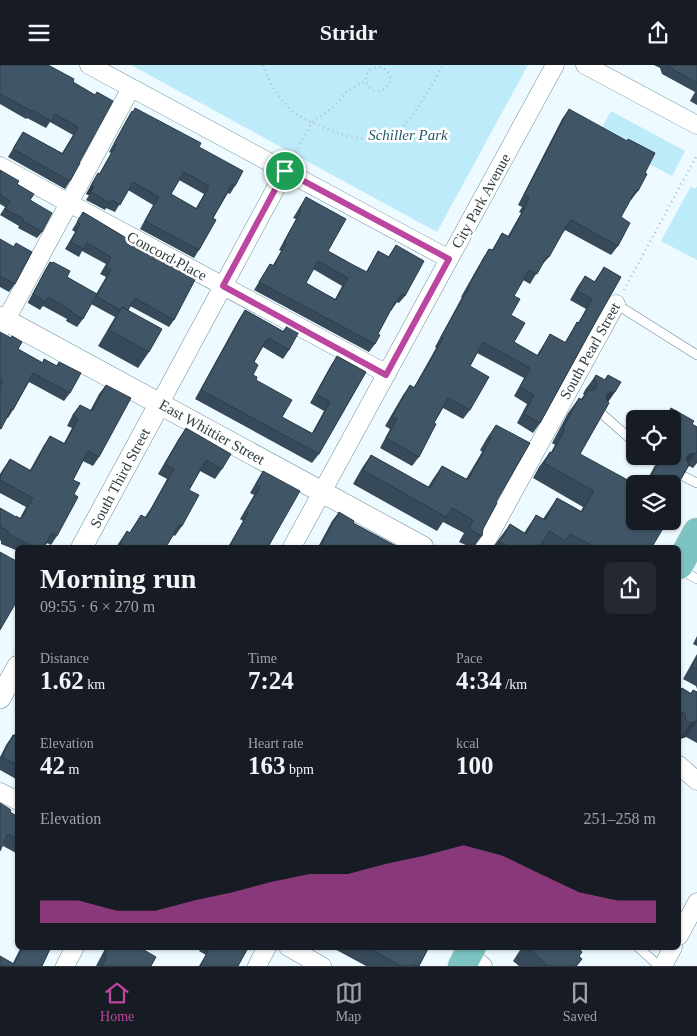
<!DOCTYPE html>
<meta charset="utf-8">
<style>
body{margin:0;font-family:Georgia,serif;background:#242831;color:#f1f3f6;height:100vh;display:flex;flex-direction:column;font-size:19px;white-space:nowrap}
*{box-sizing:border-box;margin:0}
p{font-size:16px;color:#9ea1a6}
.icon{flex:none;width:28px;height:28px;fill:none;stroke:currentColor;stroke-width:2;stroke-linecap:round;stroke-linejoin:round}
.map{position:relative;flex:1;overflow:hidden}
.sheet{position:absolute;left:15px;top:480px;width:666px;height:405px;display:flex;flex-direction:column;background:#171b24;border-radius:8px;box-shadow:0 1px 4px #0004}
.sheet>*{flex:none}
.controls{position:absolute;left:626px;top:345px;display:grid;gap:10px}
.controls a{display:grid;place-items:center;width:55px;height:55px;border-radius:8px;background:#171b24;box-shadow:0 1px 4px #0004;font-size:25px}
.pin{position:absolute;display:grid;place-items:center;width:42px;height:42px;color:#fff;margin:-21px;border:2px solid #fff;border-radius:50%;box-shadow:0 1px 5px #0007}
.round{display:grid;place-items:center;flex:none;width:52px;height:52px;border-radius:8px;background:#242831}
.headline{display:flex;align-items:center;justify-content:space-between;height:85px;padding:0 25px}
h1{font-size:28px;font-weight:600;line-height:38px}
.figures{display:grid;grid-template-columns:repeat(3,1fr);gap:8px;height:85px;padding:5px 25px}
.figures div{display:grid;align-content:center}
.figures b{font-size:25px;font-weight:600}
.figures small{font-size:14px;font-weight:400}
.figures p{font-size:14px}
.chart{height:140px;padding:10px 25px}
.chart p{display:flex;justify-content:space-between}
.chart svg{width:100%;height:90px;margin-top:5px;fill:#ba469f;opacity:.7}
header{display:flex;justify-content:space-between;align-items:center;height:65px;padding:0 25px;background:#171b24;font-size:22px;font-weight:600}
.tabs{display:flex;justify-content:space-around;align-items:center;height:70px;border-top:1px solid #363941;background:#171b24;font-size:14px;color:#9ea1a6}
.tabs a{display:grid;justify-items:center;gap:2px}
.tabs .active{color:#ba469f}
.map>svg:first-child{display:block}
.green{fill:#beebf9}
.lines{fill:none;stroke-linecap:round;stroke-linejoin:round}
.service-casing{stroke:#6d8e97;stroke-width:10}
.minor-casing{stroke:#6d8e97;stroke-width:19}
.tertiary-casing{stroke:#6d8e97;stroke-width:22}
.primary-casing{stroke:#d1d4d5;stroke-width:29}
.path{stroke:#b2bfc4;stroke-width:2.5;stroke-dasharray:1 4;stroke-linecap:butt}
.service{stroke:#fff;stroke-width:9}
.minor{stroke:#fff;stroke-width:18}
.tertiary{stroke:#fff;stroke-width:21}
.primary{stroke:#7cc3c2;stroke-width:28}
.wall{fill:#374a59;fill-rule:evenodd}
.shaded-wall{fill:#2d3c48}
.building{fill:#405667;stroke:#2d3c48;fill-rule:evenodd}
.route-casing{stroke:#fff;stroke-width:10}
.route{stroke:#ba469f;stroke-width:6}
.labels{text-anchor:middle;stroke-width:5;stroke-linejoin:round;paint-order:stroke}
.park-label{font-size:15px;font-style:italic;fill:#235766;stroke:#fff}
.street-label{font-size:15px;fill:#2f3d41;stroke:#fff}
</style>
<header><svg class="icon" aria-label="menu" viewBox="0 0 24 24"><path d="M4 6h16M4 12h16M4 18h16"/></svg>Stridr<svg class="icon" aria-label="share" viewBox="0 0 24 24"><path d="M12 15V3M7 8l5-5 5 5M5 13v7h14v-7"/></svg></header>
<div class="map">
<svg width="697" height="901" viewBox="0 0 697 901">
<rect width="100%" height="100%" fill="#edfaff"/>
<path class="green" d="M 131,0 L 528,0 L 437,167 Z
M 611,46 L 685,86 L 672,111 L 597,71 Z
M 691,121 L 695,124 L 697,121 L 697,195 L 661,176 Z"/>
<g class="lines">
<g class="service-casing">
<path id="service" d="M 616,239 L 697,290
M 601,348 L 635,378
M 650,391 L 657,397
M 681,410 L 697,418
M 679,504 L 697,514
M 638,882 L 659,901"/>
</g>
<g class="minor-casing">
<path id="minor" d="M 89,0 L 449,194
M 585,0 L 697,60
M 0,101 L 387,309
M 0,266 L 131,23
M 160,338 L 285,106
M 292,482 L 555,0
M 483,482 L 616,239
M 679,700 L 697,716
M 0,727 L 18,736
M 679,871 L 697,837
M 288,882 L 322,901
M 469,889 L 483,901
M 65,901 L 75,882
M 257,901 L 267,882
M 663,901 L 673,882"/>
</g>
<g class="tertiary-casing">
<path id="tertiary" d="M 0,252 L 423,482
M 82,482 L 160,338
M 0,633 L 18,601"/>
</g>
<g class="primary-casing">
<path id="primary" d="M 679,500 L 697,467
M 462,901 L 472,882"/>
</g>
<path class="path" d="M 263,0 C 269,18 277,31 291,45 C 298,51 309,56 318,60 C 344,72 375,82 401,63 C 405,60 407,56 411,52 C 423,36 433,18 443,0
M366 14a12 12 0 1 1 24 0a12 12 0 1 1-24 0Z
M 293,92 L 312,57 L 331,44 L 338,37 L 346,27 L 366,15
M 624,225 L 697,90"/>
<use href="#service" class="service"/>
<use href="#minor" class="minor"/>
<use href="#tertiary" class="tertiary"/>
<use href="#primary" class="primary"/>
</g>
<path class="wall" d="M 0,0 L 73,17 L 95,30 L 79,98 L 70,116 L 65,124 L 8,92 L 23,67 L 62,88 L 73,70 L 50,57 L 46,63 L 27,53 L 26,54 L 0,39 Z
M 654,0 L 697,0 L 697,40 L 690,36 L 695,27 L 662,9 L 660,3 Z
M 569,44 L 645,108 L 638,126 L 631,135 L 630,135 L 621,152 L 618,181 L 611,190 L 565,165 L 561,170 L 549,192 L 541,201 L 530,219 L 523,215 L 514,231 L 511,250 L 514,277 L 537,290 L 550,269 L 565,277 L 577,257 L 578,258 L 586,244 L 570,235 L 578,221 L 585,211 L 594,217 L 604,202 L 591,265 L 540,358 L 533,368 L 517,358 L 527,339 L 514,331 L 524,313 L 477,288 L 470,301 L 470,345 L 463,354 L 443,343 L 434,358 L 419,392 L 412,401 L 380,383 L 390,364 L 385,361 L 403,330 L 410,320 L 414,322 L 418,315 L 436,283 L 435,282 L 462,232 L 461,232 L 483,193 L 489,184 L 492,185 L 502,168 L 508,171 L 521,148 L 519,147 L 522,142 L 518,140 L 562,54 Z
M 132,46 L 199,82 L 235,121 L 230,129 L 228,128 L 213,153 L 199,185 L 194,193 L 140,164 L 153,140 L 128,125 L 115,147 L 106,143 L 105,145 L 86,135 L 89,130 L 86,129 L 93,116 L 98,108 L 99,109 L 111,88 L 109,87 L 127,54 ZM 179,115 L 204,129 L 196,143 L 171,129 Z
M 0,105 L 17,119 L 30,135 L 42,167 L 37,173 L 18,163 L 19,161 L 0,150 L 5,142 L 0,139 Z
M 306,132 L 328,186 L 366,207 L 378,186 L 388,192 L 396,180 L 405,231 L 399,238 L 397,237 L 391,246 L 390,246 L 378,269 L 375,279 L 369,287 L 254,225 L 265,207 L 270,199 L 273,200 L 281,186 L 279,185 L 296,154 L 293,153 ZM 313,204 L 342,221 L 335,234 L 306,218 Z
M 83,147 L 133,177 L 188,206 L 174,255 L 169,262 L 130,241 L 128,245 L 149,287 L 138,303 L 98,281 L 115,252 L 91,239 L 83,254 L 77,262 L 66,256 L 67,254 L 43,241 L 40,245 L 28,238 L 28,237 L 45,205 L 50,197 L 67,212 L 96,229 L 106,212 L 100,209 L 106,199 L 82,186 L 79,192 L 65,184 L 75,167 L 72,165 Z
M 0,174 L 13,182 L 16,178 L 15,219 L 9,227 L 0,222 Z
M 245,245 L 283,266 L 290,256 L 289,285 L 283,294 L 263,282 L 254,297 L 253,310 L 282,352 L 312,368 L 324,346 L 310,338 L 331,300 L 337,291 L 366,307 L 319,389 L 312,398 L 195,334 L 239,254 Z
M 0,267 L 18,284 L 42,298 L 44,294 L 56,301 L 59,297 L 70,328 L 64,336 L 29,317 L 13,345 L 8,353 L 7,353 L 0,365 Z
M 596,310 L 604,315 L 608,310 L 608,337 L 580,389 L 655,461 L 652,482 L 493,482 L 510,459 L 524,468 L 536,450 L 543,454 L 557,433 L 581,446 L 583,442 L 533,413 L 539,402 L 550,387 L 551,387 L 555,380 L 552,378 L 568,348 L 579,333 L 581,334 L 584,330 L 583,329 L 585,325 Z
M 106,320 L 99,392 L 93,401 L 83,396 L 73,415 L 74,429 L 57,471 L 51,480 L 47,478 L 44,482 L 18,482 L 18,486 L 1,479 L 1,476 L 0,475 L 0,443 L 16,452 L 20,453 L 26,442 L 0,428 L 0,409 L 3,404 L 10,394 L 30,405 L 44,380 L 50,371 L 64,378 L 72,363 L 67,361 L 73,349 L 80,340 L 90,346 L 99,329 Z
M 671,343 L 692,359 L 697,362 L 697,398 L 693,403 L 689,401 L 672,419 L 645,419 L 654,402 L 661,392 L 660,391 L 672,391 L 672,354 L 664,354 Z
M 496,360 L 496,437 L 483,464 L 482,471 L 474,482 L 470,482 L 459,477 L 464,468 L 443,457 L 437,466 L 353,419 L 362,403 L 371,390 L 428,422 L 433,414 L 442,401 L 466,414 L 482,387 L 480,385 L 487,373 Z
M 186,363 L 222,404 L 215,414 L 200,406 L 189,425 L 182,461 L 175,471 L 173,470 L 166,482 L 116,482 L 127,466 L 129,468 L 141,450 L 145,452 L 151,443 L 167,414 L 158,409 L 179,373 Z
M 263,406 L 268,482 L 228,482 L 243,456 L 240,454 L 254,430 L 250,428 L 258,414 Z
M 339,447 L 353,458 L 397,482 L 318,482 L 332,456 Z
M 697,571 L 697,581 L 693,579 Z
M 697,589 L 697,624 L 696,621 L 683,614 Z
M 682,623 L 691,628 L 693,625 L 697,627 L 697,678 L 686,672 L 680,674 L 679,673 L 679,628 Z
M 18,664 L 18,712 L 16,714 L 0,705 L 0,692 L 6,680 L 13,670 L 14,670 Z
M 10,747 L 18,752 L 18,789 L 3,781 Z
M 18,855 L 18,862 L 15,861 Z
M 21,882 L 51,882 L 42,901 L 0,901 L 13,898 Z
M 106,882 L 139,882 L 151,901 L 96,901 Z
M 199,882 L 246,882 L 238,901 L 199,901 L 206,890 L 199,886 L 201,884 Z
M 331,882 L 429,882 L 419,901 L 366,901 Z
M 522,882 L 577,882 L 582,887 L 579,891 L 582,894 L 577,901 L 519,901 L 513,896 Z"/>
<path class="shaded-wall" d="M 91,121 L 94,122 L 89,130 L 86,129 Z
M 610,327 L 615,327 L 604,343 L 607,329 Z
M 691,388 L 695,389 L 684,405 L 687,391 Z
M 697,656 L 686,672 L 680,674 L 691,658 Z"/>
<path class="building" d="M 0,0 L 48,0 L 74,14 L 73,17 L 95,30 L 97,27 L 113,36 L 79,98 L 80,98 L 70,116 L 13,84 L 23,67 L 63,89 L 78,62 L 55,49 L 51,56 L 32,45 L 31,46 L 0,29 Z
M 667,0 L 697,0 L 697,18 L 667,1 Z
M 135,43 L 201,78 L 199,82 L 243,106 L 235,121 L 232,119 L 213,153 L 216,155 L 199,185 L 145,156 L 159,132 L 133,117 L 120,140 L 112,135 L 110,138 L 91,127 L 94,122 L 91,121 L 98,108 L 100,109 L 116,80 L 114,79 L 132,46 L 133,47 ZM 184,107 L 209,121 L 197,144 L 171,129 Z
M 569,44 L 627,76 L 628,74 L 655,88 L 645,108 L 647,109 L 638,126 L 636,125 L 621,152 L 630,158 L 618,181 L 571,155 L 568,160 L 567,160 L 549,192 L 547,191 L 537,209 L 529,205 L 514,231 L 520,234 L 511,250 L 525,258 L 514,277 L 538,291 L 550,269 L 566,278 L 577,257 L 579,258 L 592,234 L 577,226 L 585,211 L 595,217 L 604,202 L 621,212 L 591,265 L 540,358 L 524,349 L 534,330 L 520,322 L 530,303 L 483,277 L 470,301 L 489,312 L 470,345 L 448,333 L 434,358 L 436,359 L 419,392 L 386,373 L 397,354 L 392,352 L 410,320 L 414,323 L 425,305 L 443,273 L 441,272 L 469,222 L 468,222 L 489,184 L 493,185 L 502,168 L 509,172 L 527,139 L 526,138 L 529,132 L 524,130 Z
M 0,105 L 19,116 L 17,119 L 34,129 L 30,135 L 52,148 L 42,167 L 23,156 L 24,154 L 5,144 L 10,136 L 0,130 Z
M 306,132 L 346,154 L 328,186 L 355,201 L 367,207 L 378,186 L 389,192 L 396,180 L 424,196 L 405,231 L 402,229 L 396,238 L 395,237 L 378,269 L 380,270 L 375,279 L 259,217 L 270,199 L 274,201 L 286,178 L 284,177 L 301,146 L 299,145 ZM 318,196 L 348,213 L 336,235 L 306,218 Z
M 83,147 L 133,177 L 134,175 L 189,204 L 188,206 L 197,211 L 174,255 L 135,233 L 128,245 L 122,242 L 120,245 L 96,231 L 111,205 L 106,202 L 111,192 L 87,178 L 84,184 L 71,177 L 80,159 L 77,157 Z
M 0,174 L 14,182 L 16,178 L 32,187 L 15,219 L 0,211 Z
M 50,197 L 52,198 L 53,197 L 70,206 L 67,212 L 97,229 L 83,254 L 71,247 L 72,246 L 48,232 L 46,237 L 34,230 L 33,229 Z
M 122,242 L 162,264 L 149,287 L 109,265 Z
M 245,245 L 284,267 L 290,256 L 301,263 L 289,285 L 269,273 L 267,276 L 266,275 L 254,297 L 258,300 L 253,310 L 257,312 L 256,315 L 292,335 L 282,352 L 313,369 L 330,337 L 316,329 L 337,291 L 366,307 L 319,389 L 201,325 Z
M 0,267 L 11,273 L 12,271 L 22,277 L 18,284 L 43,298 L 44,294 L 57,301 L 59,297 L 81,308 L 70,328 L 33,308 L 13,345 L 11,344 L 1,364 L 0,363 L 0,320 L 3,316 L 0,314 Z
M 596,310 L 605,315 L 608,310 L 621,317 L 615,327 L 610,327 L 607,329 L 606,334 L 609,338 L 580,389 L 635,419 L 635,456 L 658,456 L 655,461 L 662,465 L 652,482 L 595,482 L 570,469 L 566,476 L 549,466 L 540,482 L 536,480 L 534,482 L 509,482 L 498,476 L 503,472 L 510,459 L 526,469 L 536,450 L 545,455 L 557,433 L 582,447 L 594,426 L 544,398 L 550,387 L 552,388 L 565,364 L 563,363 L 579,333 L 582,335 L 588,325 L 592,326 L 596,323 L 597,318 L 594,314 Z
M 106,320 L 131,333 L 99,392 L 88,386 L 73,415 L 80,418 L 74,429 L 78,432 L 57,471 L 52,468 L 44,482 L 33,482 L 29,479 L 8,469 L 8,466 L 0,462 L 0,443 L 16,452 L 16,451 L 21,454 L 33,433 L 0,415 L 0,412 L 10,394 L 31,406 L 50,371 L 65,379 L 78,354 L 73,351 L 80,340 L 92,346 Z
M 671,343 L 694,356 L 692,359 L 697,362 L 697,386 L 695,389 L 691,388 L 687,391 L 686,395 L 689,400 L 672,430 L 672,419 L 647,419 L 662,391 L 672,391 L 672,385 L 674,383 L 674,379 L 672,378 L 672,373 L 677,365 L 672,361 L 672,354 L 665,354 Z
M 496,360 L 530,378 L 496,437 L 497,438 L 483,464 L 482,471 L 469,464 L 473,455 L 452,443 L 446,452 L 363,405 L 371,390 L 430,423 L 442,401 L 468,415 L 491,373 L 489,372 Z
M 186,363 L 231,389 L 222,404 L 206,395 L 189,425 L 199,430 L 182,461 L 179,460 L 166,482 L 120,482 L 122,478 L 120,478 L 127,466 L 130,468 L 141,450 L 146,453 L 174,404 L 165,399 Z
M 263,406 L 300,426 L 268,482 L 229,482 L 248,448 L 246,446 L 260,422 L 256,420 Z
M 339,447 L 354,456 L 353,458 L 396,481 L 395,482 L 397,482 L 320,482 Z
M 0,487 L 18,497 L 18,534 L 0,565 Z
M 697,592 L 697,604 L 692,601 Z
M 682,623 L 691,629 L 693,625 L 697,627 L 697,656 L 691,658 L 686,656 L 685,649 L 679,646 L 679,629 Z
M 18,667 L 18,700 L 2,692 L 13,670 L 15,671 Z
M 0,738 L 11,745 L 10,747 L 18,752 L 18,774 L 8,769 L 0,786 Z
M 23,882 L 51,882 L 42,901 L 0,901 L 0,891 L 14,899 Z
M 108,882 L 139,882 L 156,892 L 151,901 L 102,901 L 107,891 L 104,890 Z
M 207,882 L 246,882 L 248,883 L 238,901 L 200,901 L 209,884 Z
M 367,882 L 429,882 L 419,901 L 412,900 L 412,901 L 401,901 Z
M 527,882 L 577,882 L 582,887 L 579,891 L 582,894 L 576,901 L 548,901 Z"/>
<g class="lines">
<g class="route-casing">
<path id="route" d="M 285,106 L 449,194 L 386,310 L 223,221 Z"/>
</g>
<use href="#route" class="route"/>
</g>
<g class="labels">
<g class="park-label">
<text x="408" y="75">Schiller Park</text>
</g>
<g class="street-label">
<text transform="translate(481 136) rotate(-61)" y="5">City Park Avenue</text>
<text transform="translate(167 191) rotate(28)" y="5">Concord Place</text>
<text transform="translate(590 286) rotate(-61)" y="5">South Pearl Street</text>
<text transform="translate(212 367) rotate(29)" y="5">East Whittier Street</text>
<text transform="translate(120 413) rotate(-62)" y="5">South Third Street</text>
</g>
</g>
</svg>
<div class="controls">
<a><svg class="icon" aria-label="locate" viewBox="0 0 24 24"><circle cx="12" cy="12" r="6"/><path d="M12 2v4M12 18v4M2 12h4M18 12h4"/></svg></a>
<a><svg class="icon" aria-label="layers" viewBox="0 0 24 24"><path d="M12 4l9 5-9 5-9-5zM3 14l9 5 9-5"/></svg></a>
</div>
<div class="pin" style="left:285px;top:106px;background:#1e9e55"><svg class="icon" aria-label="arrive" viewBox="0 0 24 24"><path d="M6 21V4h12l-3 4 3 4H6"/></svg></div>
<section class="sheet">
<div class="headline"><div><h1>Morning run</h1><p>09:55 · 6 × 270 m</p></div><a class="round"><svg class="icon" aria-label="share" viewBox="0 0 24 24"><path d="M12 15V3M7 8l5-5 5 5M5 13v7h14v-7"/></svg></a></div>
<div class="figures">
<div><p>Distance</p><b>1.62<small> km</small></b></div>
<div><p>Time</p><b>7:24</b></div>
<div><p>Pace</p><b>4:34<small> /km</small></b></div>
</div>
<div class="figures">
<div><p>Elevation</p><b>42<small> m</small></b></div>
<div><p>Heart rate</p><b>163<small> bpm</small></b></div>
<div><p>kcal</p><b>100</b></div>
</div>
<div class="chart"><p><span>Elevation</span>251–258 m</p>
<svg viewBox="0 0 160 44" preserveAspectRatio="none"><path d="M0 44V33L10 33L20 38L30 38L40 33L50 29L60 24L70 20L80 20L90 15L100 11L110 6L120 11L130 20L140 29L150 33L160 33V44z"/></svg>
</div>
</section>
</div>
<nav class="tabs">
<a class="active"><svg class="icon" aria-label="home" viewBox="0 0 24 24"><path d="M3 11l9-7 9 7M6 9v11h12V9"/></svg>Home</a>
<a><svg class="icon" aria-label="map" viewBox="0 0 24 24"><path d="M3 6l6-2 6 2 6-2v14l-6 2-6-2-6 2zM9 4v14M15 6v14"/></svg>Map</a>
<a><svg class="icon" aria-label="saved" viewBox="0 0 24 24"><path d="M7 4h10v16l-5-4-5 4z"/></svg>Saved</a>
</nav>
